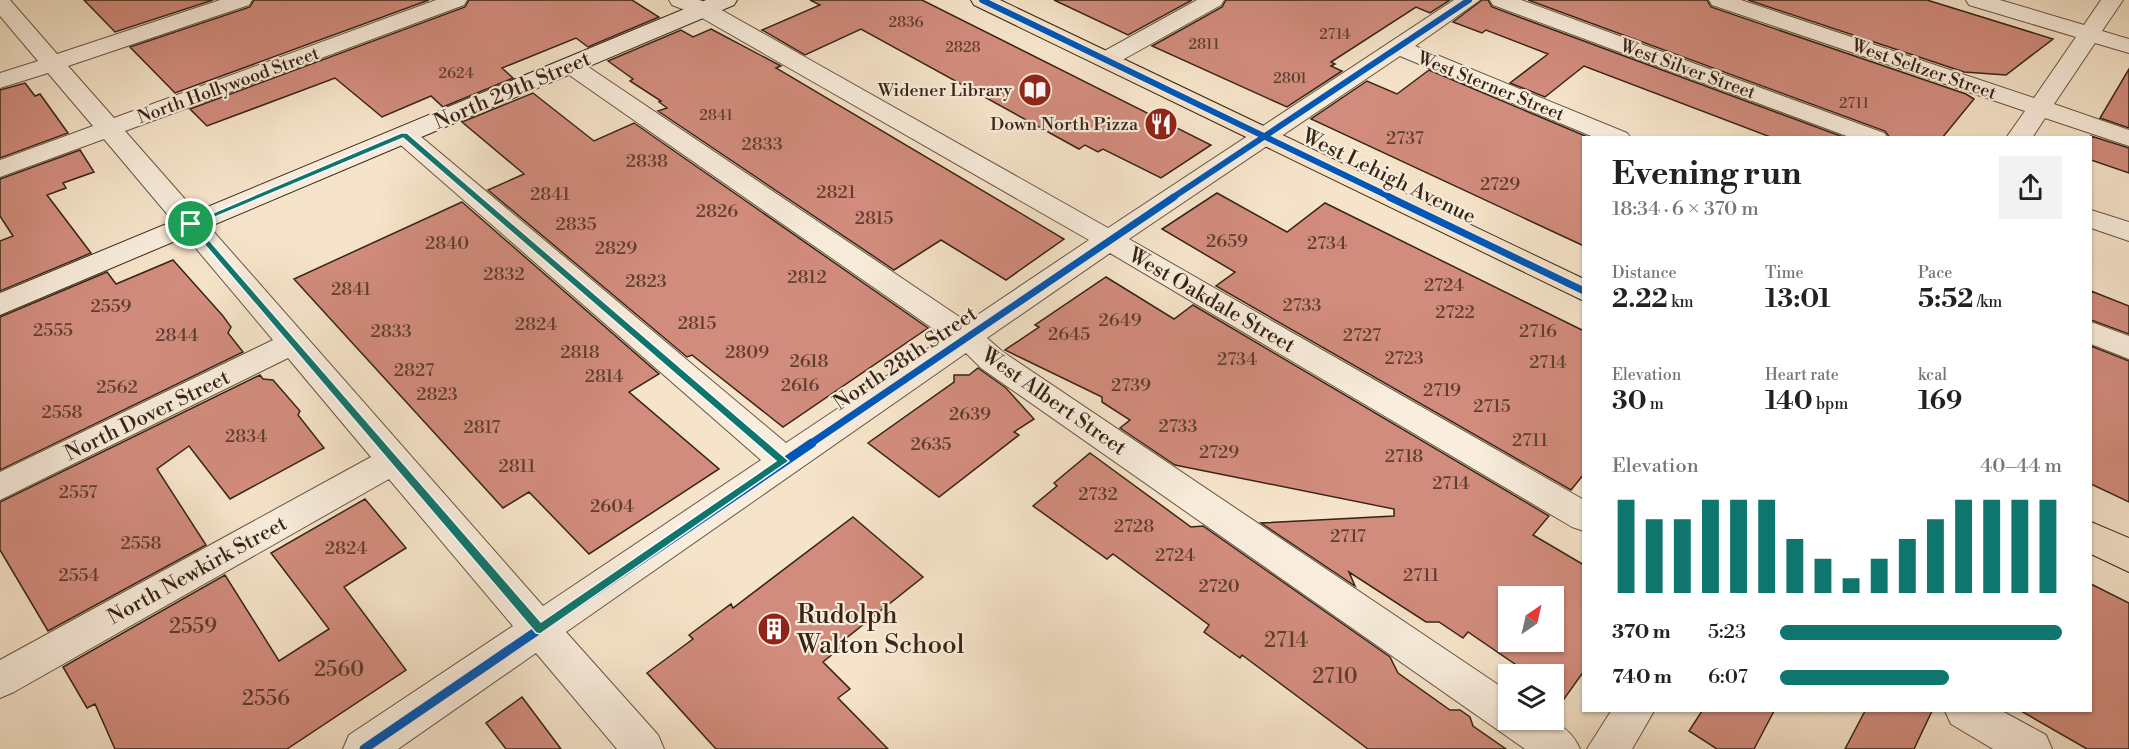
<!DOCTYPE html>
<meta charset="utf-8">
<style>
body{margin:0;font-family:"Libre Bodoni",serif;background:#f2f2f2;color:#222;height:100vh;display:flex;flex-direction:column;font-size:22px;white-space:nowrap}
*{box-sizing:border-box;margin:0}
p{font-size:20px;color:#767676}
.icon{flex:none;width:33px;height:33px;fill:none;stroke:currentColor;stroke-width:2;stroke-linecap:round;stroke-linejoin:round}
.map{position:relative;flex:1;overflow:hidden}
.drawer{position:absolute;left:1582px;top:136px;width:510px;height:576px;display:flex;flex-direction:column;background:#fff;border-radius:0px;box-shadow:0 2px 4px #0004}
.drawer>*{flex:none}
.needle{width:39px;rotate:34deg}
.controls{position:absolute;left:1498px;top:586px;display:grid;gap:12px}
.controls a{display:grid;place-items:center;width:66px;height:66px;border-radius:0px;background:#fff;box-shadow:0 2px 4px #0004;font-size:30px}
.pin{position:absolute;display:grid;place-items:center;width:51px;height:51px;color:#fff;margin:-26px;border:3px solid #fff;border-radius:50%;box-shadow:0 2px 6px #0007}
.round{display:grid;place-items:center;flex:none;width:63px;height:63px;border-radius:0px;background:#f2f2f2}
.overview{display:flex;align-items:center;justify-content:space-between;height:102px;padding:0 30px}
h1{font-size:33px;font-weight:800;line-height:45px}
.metrics{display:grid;grid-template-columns:repeat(3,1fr);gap:9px;height:102px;padding:6px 30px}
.metrics div{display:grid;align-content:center}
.metrics b{font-size:26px;font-weight:800}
.metrics small{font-size:16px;font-weight:400}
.metrics p{font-size:16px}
.chart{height:168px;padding:12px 30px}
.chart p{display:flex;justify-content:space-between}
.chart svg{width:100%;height:108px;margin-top:6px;stroke:#0f766e;stroke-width:6}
ul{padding:0 30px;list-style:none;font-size:20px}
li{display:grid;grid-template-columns:96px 72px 1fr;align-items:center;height:45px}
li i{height:15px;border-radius:8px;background:#0f766e}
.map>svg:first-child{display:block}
.building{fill:#d28c7d;stroke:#372415;stroke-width:1.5;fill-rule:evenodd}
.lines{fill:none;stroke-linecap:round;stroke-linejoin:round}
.street-casing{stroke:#675442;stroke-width:2}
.secondary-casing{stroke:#372415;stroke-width:2}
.primary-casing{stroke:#372415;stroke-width:2}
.street{fill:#f9eddd;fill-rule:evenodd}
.secondary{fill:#f9eddd;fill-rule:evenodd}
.primary{fill:#f6e4ca;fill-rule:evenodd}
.cycleway-far2-casing{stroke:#f9eddd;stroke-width:9}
.cycleway-far1-casing{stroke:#f9eddd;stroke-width:10}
.cycleway-casing{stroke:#f9eddd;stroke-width:13}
.cycleway-far2{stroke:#0057b8;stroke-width:6}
.cycleway-far1{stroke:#0057b8;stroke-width:7}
.cycleway{stroke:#0057b8;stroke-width:9}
.route{fill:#0f766e;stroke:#fff;stroke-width:1.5;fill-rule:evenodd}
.labels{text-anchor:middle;stroke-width:4.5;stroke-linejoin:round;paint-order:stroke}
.far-number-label{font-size:15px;fill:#5e3e2f}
.far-street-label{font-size:18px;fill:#372415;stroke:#f9eddd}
.far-poi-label{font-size:18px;fill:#372415;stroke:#f9eddd;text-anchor:end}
.number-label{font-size:18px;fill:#5e3e2f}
.street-label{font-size:21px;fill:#372415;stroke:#f9eddd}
.near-number-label{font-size:21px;fill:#5e3e2f}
.near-poi-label{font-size:26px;fill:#372415;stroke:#f9eddd;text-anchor:start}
</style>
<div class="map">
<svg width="2129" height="749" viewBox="0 0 2129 749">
<rect width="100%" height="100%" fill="#f6e4ca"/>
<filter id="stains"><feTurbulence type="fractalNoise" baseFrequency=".00333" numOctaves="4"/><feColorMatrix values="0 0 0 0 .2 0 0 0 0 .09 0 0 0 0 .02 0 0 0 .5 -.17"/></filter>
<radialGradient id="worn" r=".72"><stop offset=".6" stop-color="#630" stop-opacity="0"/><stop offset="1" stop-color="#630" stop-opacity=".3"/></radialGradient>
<path class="building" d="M 84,0 L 213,0 L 115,32 Z
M 254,0 L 429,0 L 175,93 L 130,47 L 250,7 Z
M 469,0 L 632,0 L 659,17 L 588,47 L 576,38 L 502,68 L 513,78 L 443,107 L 431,96 L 382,117 L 335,78 L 207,126 L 190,109 L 465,7 Z
M 810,0 L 922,0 L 1211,145 L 1161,178 L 1103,149 L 1098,152 L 1085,145 L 1079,149 L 861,29 L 805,55 L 762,30 L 820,5 Z
M 1054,0 L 1192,0 L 1128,35 Z
M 1226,0 L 1450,0 L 1430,13 L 1416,7 L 1331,62 L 1335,64 L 1331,66 L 1342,71 L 1287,107 L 1152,46 L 1222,7 Z
M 1482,0 L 1488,0 L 1492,7 L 1846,138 L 1773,138 L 1584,66 L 1545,97 L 1510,83 L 1548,54 L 1486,30 L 1482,33 L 1453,22 Z
M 1528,0 L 1707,0 L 1711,7 L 1966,94 L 1974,99 L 1942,138 L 1890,138 L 1885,131 Z
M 1748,0 L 1927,0 L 2053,39 L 2006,75 L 1964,72 Z
M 711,29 L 781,66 L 776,68 L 1064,239 L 1006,280 L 941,240 L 894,270 L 658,111 L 667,108 L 659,102 L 661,101 L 630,81 L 633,79 L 608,61 L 681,30 L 693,37 Z
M 2129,69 L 2129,128 L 2100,118 Z
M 1429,70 L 1590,138 L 1584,138 L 1584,246 L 1311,119 L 1367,81 L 1397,94 Z
M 25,83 L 35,96 L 40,94 L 68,133 L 0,158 L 0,90 Z
M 533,93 L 594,141 L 634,123 L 928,328 L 783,427 L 692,355 L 687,357 L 488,190 L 524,174 L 462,122 Z
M 2091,136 L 2129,148 L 2129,173 L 2091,160 Z
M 80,150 L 94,172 L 63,183 L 66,188 L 47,195 L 91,253 L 0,291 L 0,241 L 13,236 L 0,216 L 0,179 Z
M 1217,193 L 1287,232 L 1325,203 L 1584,331 L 1584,474 L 1571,490 L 1216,286 L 1235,272 L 1162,229 Z
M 462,202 L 659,374 L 629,392 L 719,469 L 589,554 L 529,492 L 503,508 L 294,279 Z
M 173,260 L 223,316 L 231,327 L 228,333 L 243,352 L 0,470 L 0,317 L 107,272 L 116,284 Z
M 1106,277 L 1174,319 L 1193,305 L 1549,516 L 1533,535 L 1584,565 L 1584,671 L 1554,713 L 1554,675 L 1531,675 L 1468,632 L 1463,638 L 1439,622 L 1426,622 L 1349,572 L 1355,586 L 1261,523 L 1394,516 L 1394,509 L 1175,465 L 1120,428 L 1130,420 L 1102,402 L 1102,397 L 1005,350 L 1039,327 L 1035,325 ZM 1509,597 L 1554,597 L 1554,642 L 1509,642 Z
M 2091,291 L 2129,306 L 2129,334 L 2091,320 Z
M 2091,346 L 2129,361 L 2129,502 L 2091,484 Z
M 978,368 L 1006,388 L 1034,419 L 1014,432 L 1019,435 L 939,497 L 868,443 L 954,382 L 954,375 L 969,375 Z
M 260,375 L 263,379 L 273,380 L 300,411 L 298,415 L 324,448 L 230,499 L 189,446 L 157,469 L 206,545 L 48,631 L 0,550 L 0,502 Z
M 1090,453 L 1191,527 L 1203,526 L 1390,657 L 1398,673 L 1450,710 L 1460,710 L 1470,717 L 1473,726 L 1506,749 L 1368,749 L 1242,655 L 1240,658 L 1204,632 L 1209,625 L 1113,554 L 1107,559 L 1033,506 L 1057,486 L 1054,483 Z
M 365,499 L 406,548 L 344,587 L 406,670 L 287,749 L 115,749 L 95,704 L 87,708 L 63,667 L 225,575 L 279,661 L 329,629 L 271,553 Z
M 853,517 L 923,577 L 844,640 L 846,643 L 823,662 L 850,689 L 838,698 L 888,749 L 716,749 L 647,673 L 693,639 L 689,635 L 731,604 L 733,608 Z
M 2091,584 L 2129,603 L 2129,749 L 2087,749 L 2021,711 L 2091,711 Z
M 522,697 L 561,749 L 506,749 L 486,723 Z
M 1702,711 L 1774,711 L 1754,749 L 1717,749 L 1689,731 Z
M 1865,711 L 1932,711 L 1914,749 L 1845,749 Z"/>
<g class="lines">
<g class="street-casing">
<path id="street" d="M 0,0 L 10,0 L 57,54 L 220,0 L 252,0 L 249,5 L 68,66 L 114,118 L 436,0 L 467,0 L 464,5 L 125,131 L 543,606 L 761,460 L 395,140 L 391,135 L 395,130 L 404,127 L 413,130 L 786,443 L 945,337 L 562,70 L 558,65 L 562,60 L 578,60 L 967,322 L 1089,240 L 695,14 L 672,5 L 669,0 L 699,0 L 711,4 L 1108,228 L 1454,0 L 1480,0 L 1415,46 L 1627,133 L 1631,138 L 1596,138 L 1400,56 L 1129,239 L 1584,500 L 1584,531 L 1572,527 L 1110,253 L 987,338 L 1003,352 L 1509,692 L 1509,720 C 1540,720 1565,716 1580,749 L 1525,749 L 981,368 L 966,353 L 566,632 L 658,735 L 664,749 L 617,749 L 536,653 L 398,749 L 343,749 L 349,735 L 513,626 L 389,479 L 14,692 L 0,698 L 0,660 L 371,457 L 288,358 L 0,500 L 0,472 L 273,340 L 104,139 L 0,177 L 0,160 L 93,126 L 48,73 L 0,88 L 0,73 L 38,61 L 0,16 Z
M 1197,0 L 1224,0 L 1221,5 L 1115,64 L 1099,64 L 1095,59 L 1099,54 Z
M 1490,0 L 1521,0 L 1884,133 L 1888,138 L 1852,138 L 1493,5 Z
M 1709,0 L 1741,0 L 2034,98 L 2076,37 L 1969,5 L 1966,0 L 2000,0 L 2084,25 L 2101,0 L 2123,0 L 2102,31 L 2129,39 L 2129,53 L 2095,43 L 2054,104 L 2129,130 L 2129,146 L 2045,118 L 2032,138 L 2006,138 L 2025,111 L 1712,5 Z
M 2091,210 L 2129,222 L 2129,241 L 2091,228 Z
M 2091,322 L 2129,336 L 2129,359 L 2091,344 Z
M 1611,711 L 1654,711 L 1632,749 L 1587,749 Z
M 1945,711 L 2002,711 L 2046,735 L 2052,749 L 1993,749 L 1951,724 Z"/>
</g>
<g class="secondary-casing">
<path id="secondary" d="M 706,0 L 737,0 L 734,5 L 0,315 L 0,293 Z"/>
</g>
<g class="primary-casing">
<path id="primary" d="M 971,0 L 1000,0 L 1584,279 L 1584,301 L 974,5 Z
M 2091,522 L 2129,538 L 2129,572 L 2091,554 Z"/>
</g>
<use href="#street" class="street"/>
<use href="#secondary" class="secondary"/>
<use href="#primary" class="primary"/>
<g class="cycleway-far2-casing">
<path id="cycleway-far2" d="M 982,0 L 1392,198
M 1172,198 L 1469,0"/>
</g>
<g class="cycleway-far1-casing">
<path id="cycleway-far1" d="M 1389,197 L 1584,291
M 810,444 L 1174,197"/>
</g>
<g class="cycleway-casing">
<path id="cycleway" d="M 364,749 L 812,443"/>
</g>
<use href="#cycleway-far2" class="cycleway-far2"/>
<use href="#cycleway-far1" class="cycleway-far1"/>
<use href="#cycleway" class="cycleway"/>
</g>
<path class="route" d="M 401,133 L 407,133 L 789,461 L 540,634 L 536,633 L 187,224 ZM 403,138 L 776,461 L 541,622 L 196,225 Z"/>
<defs>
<g id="library-disc" transform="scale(1.725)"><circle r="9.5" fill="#8f2418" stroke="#f9eddd"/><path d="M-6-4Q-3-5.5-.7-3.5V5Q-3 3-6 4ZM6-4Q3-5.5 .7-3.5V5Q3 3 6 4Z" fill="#fff"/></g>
<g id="restaurant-disc" transform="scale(1.725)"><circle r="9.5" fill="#8f2418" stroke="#f9eddd"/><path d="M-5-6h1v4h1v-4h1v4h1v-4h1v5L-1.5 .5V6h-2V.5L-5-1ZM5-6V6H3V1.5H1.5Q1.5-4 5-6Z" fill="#fff"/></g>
<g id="building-disc" transform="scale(1.725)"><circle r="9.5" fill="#8f2418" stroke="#f9eddd"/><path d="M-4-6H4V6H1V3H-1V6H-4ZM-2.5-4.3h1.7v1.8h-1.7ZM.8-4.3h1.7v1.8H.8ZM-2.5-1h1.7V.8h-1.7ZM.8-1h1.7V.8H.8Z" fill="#fff"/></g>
</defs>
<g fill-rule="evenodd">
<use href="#library-disc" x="1035" y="90"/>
<use href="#restaurant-disc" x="1161" y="124"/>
<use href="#building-disc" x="774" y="629"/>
</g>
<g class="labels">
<g class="far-number-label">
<text x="906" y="27">2836</text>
<text x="1335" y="39">2714</text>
<text x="1204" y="49">2811</text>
<text x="963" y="52">2828</text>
<text x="456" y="78">2624</text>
<text x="1290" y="83">2801</text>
<text x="1854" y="108">2711</text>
<text x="716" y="120">2841</text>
</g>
<g class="far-street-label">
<text transform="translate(1688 69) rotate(20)" y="6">West Silver Street</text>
<text transform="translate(1924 69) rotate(19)" y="6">West Seltzer Street</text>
<text transform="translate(228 85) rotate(-20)" y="6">North Hollywood Street</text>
<text transform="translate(1491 86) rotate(22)" y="6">West Sterner Street</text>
</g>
<g class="far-poi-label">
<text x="1012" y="96">Widener Library</text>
<text x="1138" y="130">Down North Pizza</text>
</g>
<g class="number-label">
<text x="1405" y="144">2737</text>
<text x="762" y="150">2833</text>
<text x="647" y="167">2838</text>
<text x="1500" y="190">2729</text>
<text x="836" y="198">2821</text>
<text x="550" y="200">2841</text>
<text x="717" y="217">2826</text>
<text x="874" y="224">2815</text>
<text x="576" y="230">2835</text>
<text x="1227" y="247">2659</text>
<text x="447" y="249">2840</text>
<text x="1327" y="249">2734</text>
<text x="616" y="254">2829</text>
<text x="504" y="280">2832</text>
<text x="807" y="283">2812</text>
<text x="646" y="287">2823</text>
<text x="1444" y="291">2724</text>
<text x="351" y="295">2841</text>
<text x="1302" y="311">2733</text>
<text x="111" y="312">2559</text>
<text x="1455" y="318">2722</text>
<text x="1120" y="326">2649</text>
<text x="697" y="329">2815</text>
<text x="536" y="330">2824</text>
<text x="53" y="336">2555</text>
<text x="391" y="337">2833</text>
<text x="1538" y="337">2716</text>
<text x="1069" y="340">2645</text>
<text x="177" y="341">2844</text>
<text x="1362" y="341">2727</text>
<text x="580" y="358">2818</text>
<text x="747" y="358">2809</text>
<text x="1404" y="364">2723</text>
<text x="1237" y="365">2734</text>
<text x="809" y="367">2618</text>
<text x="1548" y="368">2714</text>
<text x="414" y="376">2827</text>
<text x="604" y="382">2814</text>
<text x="800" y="391">2616</text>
<text x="1131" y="391">2739</text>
<text x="117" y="393">2562</text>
<text x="1442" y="396">2719</text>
<text x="437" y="400">2823</text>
<text x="1492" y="412">2715</text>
<text x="62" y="418">2558</text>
<text x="970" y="420">2639</text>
<text x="1178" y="432">2733</text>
<text x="482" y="433">2817</text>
<text x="246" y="442">2834</text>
<text x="1530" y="446">2711</text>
<text x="931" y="450">2635</text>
<text x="1219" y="458">2729</text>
<text x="1404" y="462">2718</text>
<text x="517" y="472">2811</text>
<text x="1451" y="489">2714</text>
<text x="78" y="498">2557</text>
<text x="1098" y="500">2732</text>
<text x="612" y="512">2604</text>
<text x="1134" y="532">2728</text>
<text x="1348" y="542">2717</text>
<text x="141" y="549">2558</text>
<text x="346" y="554">2824</text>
<text x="1175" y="561">2724</text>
<text x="79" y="581">2554</text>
<text x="1421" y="581">2711</text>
<text x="1219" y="592">2720</text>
</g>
<g class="street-label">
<text transform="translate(512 90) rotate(-23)" y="7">North 29th Street</text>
<text transform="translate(1389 176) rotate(26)" y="7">West Lehigh Avenue</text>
<text transform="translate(1212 300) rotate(30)" y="7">West Oakdale Street</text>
<text transform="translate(905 358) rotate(-34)" y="7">North 28th Street</text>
<text transform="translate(1054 401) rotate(35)" y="7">West Albert Street</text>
<text transform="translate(147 415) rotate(-26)" y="7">North Dover Street</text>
<text transform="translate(197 570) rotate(-29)" y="7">North Newkirk Street</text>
</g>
<g class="near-number-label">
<text x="193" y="633">2559</text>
<text x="1286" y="647">2714</text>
<text x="339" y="676">2560</text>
<text x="1335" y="683">2710</text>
<text x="266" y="705">2556</text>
</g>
<g class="near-poi-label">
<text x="797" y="623">Rudolph<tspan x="797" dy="30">Walton School</tspan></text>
</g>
</g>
<rect width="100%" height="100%" filter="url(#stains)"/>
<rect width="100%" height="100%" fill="url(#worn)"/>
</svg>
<div class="controls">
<a><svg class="needle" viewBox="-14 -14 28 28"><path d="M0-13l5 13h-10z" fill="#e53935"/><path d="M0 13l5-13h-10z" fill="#767676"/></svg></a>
<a><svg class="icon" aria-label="layers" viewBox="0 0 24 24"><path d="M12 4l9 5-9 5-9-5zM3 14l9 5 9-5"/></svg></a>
</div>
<div class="pin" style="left:191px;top:224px;background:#1e9e55"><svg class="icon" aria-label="arrive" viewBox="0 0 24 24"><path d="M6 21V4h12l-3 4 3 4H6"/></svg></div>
<section class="drawer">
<div class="overview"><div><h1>Evening run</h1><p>18:34 · 6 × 370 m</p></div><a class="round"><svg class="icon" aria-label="share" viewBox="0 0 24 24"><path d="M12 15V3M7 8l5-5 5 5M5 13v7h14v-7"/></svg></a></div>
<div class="metrics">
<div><p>Distance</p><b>2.22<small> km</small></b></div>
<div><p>Time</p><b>13:01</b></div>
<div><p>Pace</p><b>5:52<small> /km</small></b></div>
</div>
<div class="metrics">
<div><p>Elevation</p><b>30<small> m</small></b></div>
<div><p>Heart rate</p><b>140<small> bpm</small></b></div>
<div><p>kcal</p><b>169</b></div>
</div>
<div class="chart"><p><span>Elevation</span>40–44 m</p>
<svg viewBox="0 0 160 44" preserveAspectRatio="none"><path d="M5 44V6M15 44V14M25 44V14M35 44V6M45 44V6M55 44V6M65 44V22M75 44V30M85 44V38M95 44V30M105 44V22M115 44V14M125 44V6M135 44V6M145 44V6M155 44V6"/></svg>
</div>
<ul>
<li><b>370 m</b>5:23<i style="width:100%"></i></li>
<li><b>740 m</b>6:07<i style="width:60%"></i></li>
</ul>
</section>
</div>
